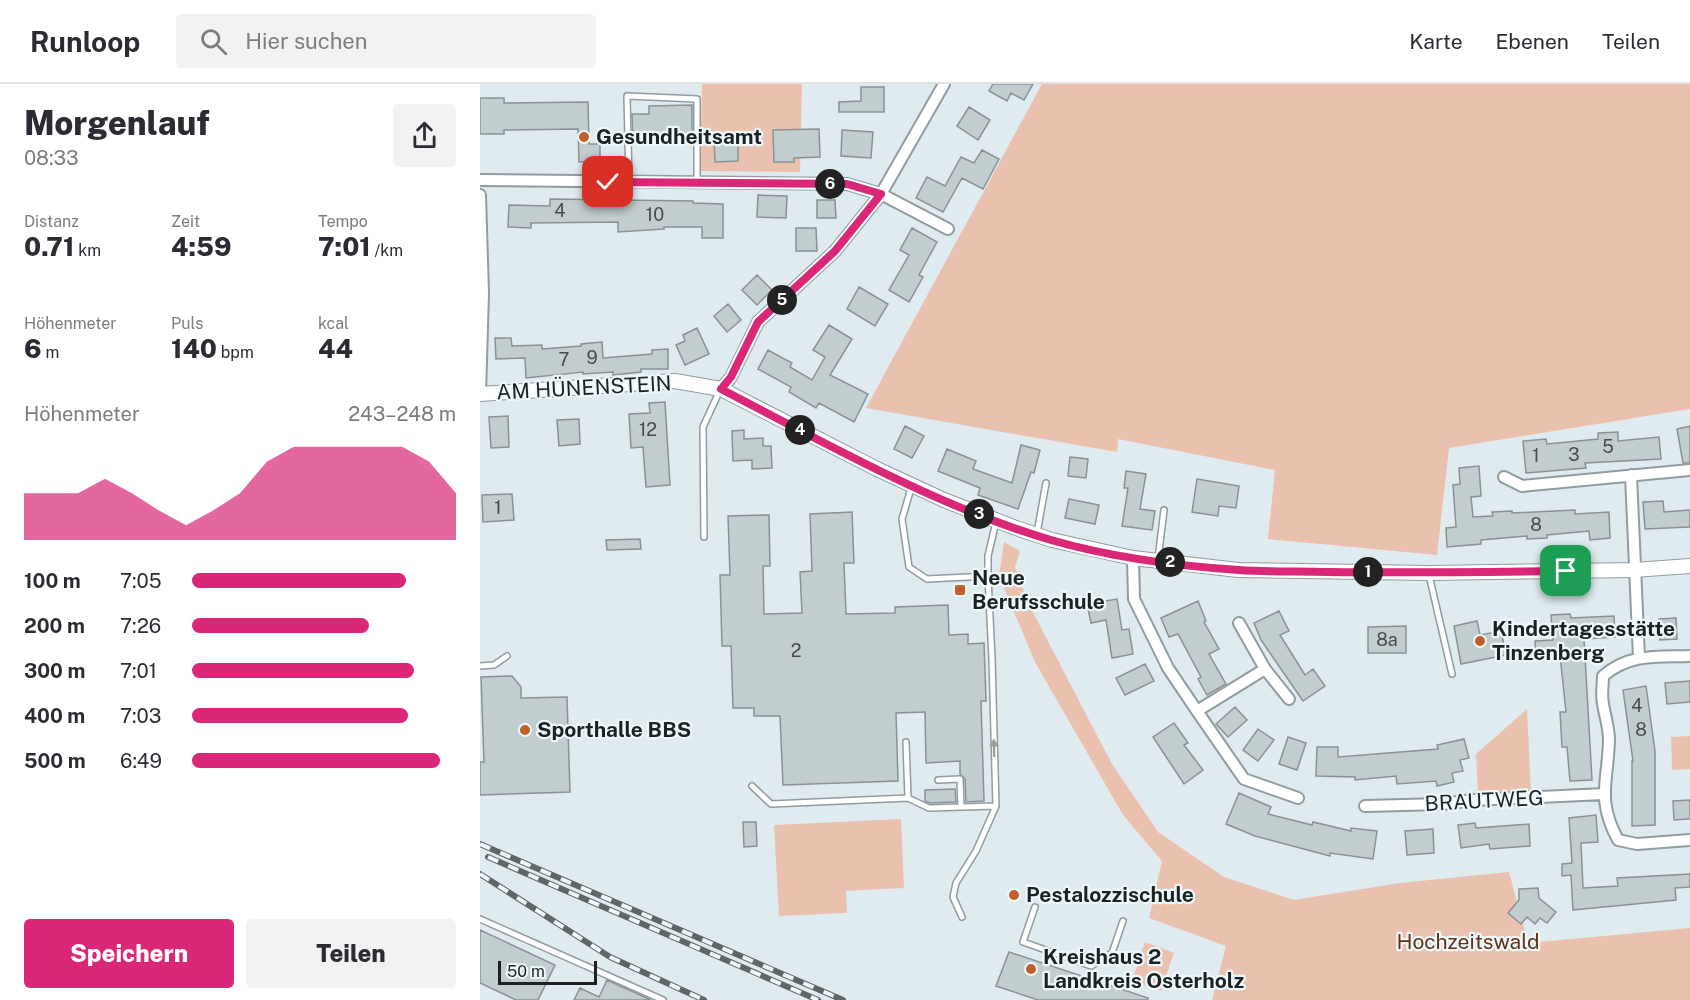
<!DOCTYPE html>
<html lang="de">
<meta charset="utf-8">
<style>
body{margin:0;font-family:"Public Sans",sans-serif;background:#f2f2f3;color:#2b2b33;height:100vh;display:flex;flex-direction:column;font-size:22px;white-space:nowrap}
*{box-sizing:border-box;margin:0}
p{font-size:20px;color:#7c7c81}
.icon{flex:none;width:33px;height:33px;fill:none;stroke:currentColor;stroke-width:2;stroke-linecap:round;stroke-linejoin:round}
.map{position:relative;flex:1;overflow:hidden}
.sheet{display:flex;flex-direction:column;background:#fff;width:480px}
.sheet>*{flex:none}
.scale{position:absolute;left:18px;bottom:15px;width:99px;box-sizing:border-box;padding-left:6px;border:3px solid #1d2122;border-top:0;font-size:16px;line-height:21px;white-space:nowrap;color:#1d2122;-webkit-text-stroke:4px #ecf8fc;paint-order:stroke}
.pin{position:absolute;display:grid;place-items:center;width:51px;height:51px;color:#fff;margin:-26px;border-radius:12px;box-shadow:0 3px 9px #0006}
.km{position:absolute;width:30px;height:30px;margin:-15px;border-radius:50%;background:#222;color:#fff;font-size:16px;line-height:30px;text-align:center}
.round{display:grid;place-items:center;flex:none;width:63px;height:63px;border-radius:6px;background:#f2f2f3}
.headline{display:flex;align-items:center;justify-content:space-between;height:102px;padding:0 24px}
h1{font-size:33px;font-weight:800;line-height:45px}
.metrics{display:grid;grid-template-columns:repeat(3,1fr);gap:9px;height:102px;padding:6px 24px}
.metrics div{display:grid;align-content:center}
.metrics b{font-size:26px;font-weight:800}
.metrics small{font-size:16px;font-weight:400}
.metrics p{font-size:16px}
.chart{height:168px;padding:12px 24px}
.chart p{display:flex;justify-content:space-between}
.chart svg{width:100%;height:108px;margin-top:6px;fill:#db2777;opacity:.7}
.action{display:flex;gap:12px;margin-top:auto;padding:12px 24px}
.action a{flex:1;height:69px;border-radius:6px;background:#db2777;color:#fff;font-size:24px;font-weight:800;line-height:69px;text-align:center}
.action a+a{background:#f2f2f3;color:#2b2b33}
ul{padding:0 24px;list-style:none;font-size:20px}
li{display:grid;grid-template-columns:96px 72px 1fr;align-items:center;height:45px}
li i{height:15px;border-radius:8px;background:#db2777}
header{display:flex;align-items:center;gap:36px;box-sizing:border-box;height:84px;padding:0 30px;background:#fff;border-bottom:2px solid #e1e1e2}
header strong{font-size:28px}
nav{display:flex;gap:33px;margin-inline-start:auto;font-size:21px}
.search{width:420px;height:54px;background:#f2f2f3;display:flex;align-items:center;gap:15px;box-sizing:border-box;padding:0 21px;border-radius:6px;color:#7c7c81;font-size:22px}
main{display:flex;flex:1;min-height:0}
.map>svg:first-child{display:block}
.green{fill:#eac1ae}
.building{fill:#c2cdd0;stroke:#889296;stroke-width:1.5}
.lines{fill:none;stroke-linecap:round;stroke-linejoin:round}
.service-casing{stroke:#919ca0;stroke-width:8}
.minor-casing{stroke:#919ca0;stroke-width:14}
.tertiary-casing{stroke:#919ca0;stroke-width:16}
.service{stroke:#fff;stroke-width:5}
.minor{stroke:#fff;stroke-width:10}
.tertiary{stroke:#fff;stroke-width:14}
.rail-casing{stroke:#5f6668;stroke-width:6}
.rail{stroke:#ecf8fc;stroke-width:4;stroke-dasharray:11;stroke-linecap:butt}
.oneway{fill:#999b9c}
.route-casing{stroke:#fff;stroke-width:12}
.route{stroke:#db2777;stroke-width:8}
.poi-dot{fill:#c35e2a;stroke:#ecf8fc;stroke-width:2}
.labels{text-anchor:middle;stroke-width:4.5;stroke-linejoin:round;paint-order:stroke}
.number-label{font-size:18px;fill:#464c4e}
.poi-label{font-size:21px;font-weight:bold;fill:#1d2122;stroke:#ecf8fc;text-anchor:start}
.street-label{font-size:21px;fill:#1d2122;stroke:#ecf8fc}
.park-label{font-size:21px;fill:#672f11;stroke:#ecf8fc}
</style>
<header>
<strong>Runloop</strong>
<div class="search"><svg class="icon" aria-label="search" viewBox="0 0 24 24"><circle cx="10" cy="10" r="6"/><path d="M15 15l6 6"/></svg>Hier suchen</div>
<nav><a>Karte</a><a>Ebenen</a><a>Teilen</a></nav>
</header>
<main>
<section class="sheet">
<div class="headline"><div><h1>Morgenlauf</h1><p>08:33</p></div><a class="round"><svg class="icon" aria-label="share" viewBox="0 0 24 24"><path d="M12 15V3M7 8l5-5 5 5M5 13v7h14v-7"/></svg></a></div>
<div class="metrics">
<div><p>Distanz</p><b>0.71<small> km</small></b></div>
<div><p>Zeit</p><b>4:59</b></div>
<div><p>Tempo</p><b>7:01<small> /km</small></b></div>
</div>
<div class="metrics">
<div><p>Höhenmeter</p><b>6<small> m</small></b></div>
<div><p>Puls</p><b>140<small> bpm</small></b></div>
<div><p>kcal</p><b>44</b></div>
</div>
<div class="chart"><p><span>Höhenmeter</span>243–248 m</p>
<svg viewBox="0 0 160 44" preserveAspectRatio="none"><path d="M0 44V25L10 25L20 25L30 19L40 25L50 32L60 38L70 32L80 25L90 12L100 6L110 6L120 6L130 6L140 6L150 12L160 25V44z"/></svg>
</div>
<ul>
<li><b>100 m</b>7:05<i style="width:81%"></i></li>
<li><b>200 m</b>7:26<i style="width:67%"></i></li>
<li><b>300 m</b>7:01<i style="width:84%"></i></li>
<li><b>400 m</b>7:03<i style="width:82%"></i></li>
<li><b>500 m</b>6:49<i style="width:94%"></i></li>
</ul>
<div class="action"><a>Speichern</a><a>Teilen</a></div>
</section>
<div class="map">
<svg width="1210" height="916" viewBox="0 0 1210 916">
<rect width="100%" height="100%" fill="#dfebef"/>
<path class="green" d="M 222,0 L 322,0 L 320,88 L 220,87 Z
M 562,0 L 1210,0 L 1210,325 L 969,364 L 957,471 L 788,455 L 795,386 L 638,355 L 637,368 L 386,324 Z
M 524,458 L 540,467 L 535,483 L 548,519 L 632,680 L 678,748 L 744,793 L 814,816 L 920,799 L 1029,788 L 1048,859 L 1210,844 L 1210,916 L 732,916 L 746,862 L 669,834 L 682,777 L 643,731 L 555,578 L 519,492 Z
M 1047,625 L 1051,708 L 998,712 L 996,670 Z
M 1210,652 L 1210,685 L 1192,686 L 1191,653 Z
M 421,735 L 424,804 L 366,807 L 367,829 L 299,832 L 294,741 Z
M 665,858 L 694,869 L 681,907 L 652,897 Z"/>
<path class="building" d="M 513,0 L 553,0 L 544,16 L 531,9 L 527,17 L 509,7 Z
M 381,3 L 404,3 L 404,28 L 359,28 L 359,18 L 381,17 Z
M 0,14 L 24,14 L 24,19 L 108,18 L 109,60 L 120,60 L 120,77 L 99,78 L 98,45 L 24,46 L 24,50 L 0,50 Z
M 212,21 L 212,58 L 153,59 L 152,30 L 169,30 L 169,22 Z
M 489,23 L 510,36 L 498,56 L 477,42 Z
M 339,45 L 340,73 L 314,74 L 314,78 L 294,78 L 293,46 Z
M 362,46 L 393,48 L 391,74 L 361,72 Z
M 234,56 L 258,56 L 258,77 L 235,78 Z
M 502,66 L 519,75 L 503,105 L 482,94 L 463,128 L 436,114 L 447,93 L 465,102 L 481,73 L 494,79 Z
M 278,111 L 307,112 L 306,134 L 277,133 Z
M 70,115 L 213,117 L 213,119 L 243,120 L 243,154 L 222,154 L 222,143 L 184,143 L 184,145 L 138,148 L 138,138 L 51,139 L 51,144 L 28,143 L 29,121 L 70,122 Z
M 337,116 L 355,116 L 356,134 L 337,134 Z
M 316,144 L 336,144 L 337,167 L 316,167 Z
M 432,144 L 457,158 L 439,191 L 443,193 L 429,218 L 409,206 L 429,171 L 420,166 Z
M 277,191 L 292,206 L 277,221 L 262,206 Z
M 379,203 L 408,220 L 395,242 L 367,225 Z
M 248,220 L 261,236 L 247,248 L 234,232 Z
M 349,241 L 372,255 L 350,291 L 388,310 L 374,338 L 339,319 L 336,324 L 309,308 L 311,303 L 278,285 L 288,266 L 312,279 L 310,283 L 332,296 L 345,273 L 333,266 Z
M 217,244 L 229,270 L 205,281 L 196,261 L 205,257 L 203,251 Z
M 15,254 L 31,254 L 32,262 L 62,261 L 62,265 L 101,262 L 101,260 L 122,258 L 123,274 L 172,270 L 172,266 L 188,265 L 188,285 L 161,285 L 161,288 L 133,291 L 133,288 L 103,290 L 103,288 L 46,294 L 45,274 L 16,275 Z
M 185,318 L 190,401 L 166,403 L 163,363 L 151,364 L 149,330 L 170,329 L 169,319 Z
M 28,332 L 29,363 L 11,364 L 9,333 Z
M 99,335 L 100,360 L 79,362 L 77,336 Z
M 425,342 L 444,352 L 432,374 L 414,365 Z
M 1210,342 L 1210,379 L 1203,379 L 1197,345 Z
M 264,346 L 264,355 L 283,354 L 283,362 L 291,362 L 292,384 L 272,385 L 272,376 L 253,377 L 252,347 Z
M 1138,348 L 1138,357 L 1179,353 L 1181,375 L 1105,379 L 1106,384 L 1046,389 L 1043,357 L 1066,355 L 1067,360 L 1118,355 L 1118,349 Z
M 541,361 L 560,366 L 554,389 L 551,388 L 538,425 L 498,411 L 500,404 L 458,387 L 467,365 L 496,377 L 493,385 L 532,399 Z
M 590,373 L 608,375 L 606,394 L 588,392 Z
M 999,382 L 1001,412 L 991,413 L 993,433 L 1013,432 L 1012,428 L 1032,427 L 1032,429 L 1095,426 L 1095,430 L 1129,428 L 1130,454 L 1110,456 L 1109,447 L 1067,451 L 1067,454 L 1047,455 L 1047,452 L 1001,456 L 1001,460 L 967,463 L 966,444 L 976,443 L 973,401 L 980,400 L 979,384 Z
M 646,387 L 666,390 L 660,425 L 675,427 L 672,446 L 642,442 L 648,404 L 644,404 Z
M 717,395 L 759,402 L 756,424 L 739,422 L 738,432 L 712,428 Z
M 32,410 L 34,436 L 3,438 L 2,411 Z
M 589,415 L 619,421 L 615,440 L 585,434 Z
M 1183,417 L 1184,428 L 1210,426 L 1210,443 L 1165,445 L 1163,418 Z
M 372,428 L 374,479 L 364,479 L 366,530 L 415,529 L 415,523 L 468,521 L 469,551 L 488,550 L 488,560 L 504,559 L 506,617 L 501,617 L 504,717 L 486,718 L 485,695 L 480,690 L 480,677 L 446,679 L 445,628 L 416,629 L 418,697 L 303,701 L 300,632 L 274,632 L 274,624 L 253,624 L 251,562 L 242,562 L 240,491 L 250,491 L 248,432 L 289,431 L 290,482 L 283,482 L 284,530 L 322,529 L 320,488 L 332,487 L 330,430 Z
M 160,455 L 161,465 L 127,466 L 126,456 Z
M 637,515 L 642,546 L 649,545 L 653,570 L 632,574 L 626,536 L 611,539 L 607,520 Z
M 718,517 L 726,537 L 724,538 L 739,565 L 729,570 L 746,600 L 727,611 L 718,595 L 721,593 L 698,550 L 689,553 L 681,534 Z
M 799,527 L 809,547 L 800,551 L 825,591 L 833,585 L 845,602 L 823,617 L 781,556 L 774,539 Z
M 1090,530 L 1091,534 L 1134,532 L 1135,553 L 1104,555 L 1112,696 L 1090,697 L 1087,663 L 1082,663 L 1080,628 L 1086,628 L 1080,571 L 1056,572 L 1055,557 L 1073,556 L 1071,531 Z
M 1196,534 L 1197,555 L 1180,556 L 1179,535 Z
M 997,537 L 1000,551 L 1021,547 L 1026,571 L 981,580 L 974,542 Z
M 926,542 L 926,569 L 888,569 L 888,543 Z
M 665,580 L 674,597 L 645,611 L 636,594 Z
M 32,592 L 41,603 L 41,614 L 87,613 L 90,708 L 0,711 L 0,678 L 4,678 L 1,593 Z
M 1210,597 L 1210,618 L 1187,620 L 1185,599 Z
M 1166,602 L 1175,667 L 1175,741 L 1152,742 L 1152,677 L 1153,677 L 1143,606 Z
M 755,623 L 767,636 L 748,653 L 736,640 Z
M 694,639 L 708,659 L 704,661 L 723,686 L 704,700 L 673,653 Z
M 778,645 L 794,656 L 778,677 L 763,666 Z
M 808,653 L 826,659 L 817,686 L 799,680 Z
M 984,655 L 989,674 L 980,676 L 983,687 L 972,689 L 974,698 L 957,702 L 956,697 L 917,700 L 916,692 L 875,696 L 875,693 L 836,692 L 837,663 L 858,663 L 858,673 L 958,665 L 957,661 Z
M 475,705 L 476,718 L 450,719 L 445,717 L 445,706 Z
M 759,709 L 791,723 L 788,730 L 832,741 L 833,738 L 871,747 L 871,744 L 897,747 L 893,775 L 850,769 L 850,772 L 775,752 L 746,740 Z
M 1210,716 L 1210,735 L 1194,736 L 1193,717 Z
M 1116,731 L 1118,758 L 1101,759 L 1103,804 L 1138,802 L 1137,794 L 1210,790 L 1210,803 L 1195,804 L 1196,816 L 1093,826 L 1091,791 L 1082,792 L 1082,780 L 1092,779 L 1089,734 Z
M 263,738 L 276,738 L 277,762 L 264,763 Z
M 995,739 L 996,744 L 1049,740 L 1050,762 L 1010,765 L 1009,760 L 981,764 L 978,741 Z
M 953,745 L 954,769 L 927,771 L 925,747 Z
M 1058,804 L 1059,814 L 1076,828 L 1067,839 L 1060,834 L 1055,840 L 1047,833 L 1041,840 L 1028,829 L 1039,816 L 1039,805 Z
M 0,846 L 75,881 L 58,916 L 36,916 L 0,899 Z
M 529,868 L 668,914 L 668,916 L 558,916 L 516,902 Z
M 127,896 L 171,916 L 94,916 L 100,904 L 119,913 Z"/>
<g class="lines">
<g class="service-casing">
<path id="service" d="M 149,98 L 147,12 L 217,15 L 217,98
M 432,401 L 422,435 L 429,483 L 447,495 L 508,492
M 557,449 L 566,399
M 224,453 L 223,343 L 240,306
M 678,475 L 684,426
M 949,491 L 972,590
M 0,582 L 14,581 L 27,572
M 426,658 L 428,714
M 458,696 L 480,695 L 481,723
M 272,702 L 291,720 L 428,714 L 449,724 L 516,722
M 555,823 L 543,858 L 611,882 L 632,869 L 643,837
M 482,833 L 473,813 L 476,799 L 496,767 L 516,722 L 512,575 L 508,492 L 508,472 L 516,438
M 0,835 L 183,916"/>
</g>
<g class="minor-casing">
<path id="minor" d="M 0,96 L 367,100 L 401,110 L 468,145
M 0,111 L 3,209 L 0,310
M 241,305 L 251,293 L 278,238 L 355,167 L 401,110 L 464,0
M 1151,391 L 1159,574
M 1024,393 L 1042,402 L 1210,386
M 653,474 L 654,515 L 688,584 L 717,627 L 764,695 L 818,714
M 759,539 L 785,585 L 809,615
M 1210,572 C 1177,573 1150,569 1123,592 C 1123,601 1121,611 1123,620 C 1125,632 1129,644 1129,656 C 1128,698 1116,715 1138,756 L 1157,760 L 1210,756
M 717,627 L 785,585
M 885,722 L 963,720 L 993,716 L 1124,710"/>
</g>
<g class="tertiary-casing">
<path id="tertiary" d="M 0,310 L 195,297 L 241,305 L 397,385 L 464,416 L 536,444 L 572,456 L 653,474 L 758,486 L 949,489 L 1154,486 L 1210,482"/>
</g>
<use href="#service" class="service"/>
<use href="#minor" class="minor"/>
<use href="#tertiary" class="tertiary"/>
<g class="rail-casing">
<path id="rail" d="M 0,760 L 363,916
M 8,773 L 338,916
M 0,790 L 130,873 L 224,916"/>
</g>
<use href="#rail" class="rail"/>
</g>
<defs><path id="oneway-solid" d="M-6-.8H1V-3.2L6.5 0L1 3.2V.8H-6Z" transform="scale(1.5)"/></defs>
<use class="oneway" href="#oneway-solid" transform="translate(514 664) rotate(-91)"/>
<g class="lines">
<g class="route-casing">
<path id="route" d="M 128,98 L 367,100 L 401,110 L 355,167 L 278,238 L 251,293 L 241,305 C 345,359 458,423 571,456 C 630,473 697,482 759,486 C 789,488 820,487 850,488 C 928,489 1007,488 1086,487"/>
</g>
<use href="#route" class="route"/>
</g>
<g class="poi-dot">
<circle cx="104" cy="53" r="6"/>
<rect x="474" y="500" width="12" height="12" rx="3"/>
<circle cx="1000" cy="557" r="6"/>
<circle cx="45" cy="646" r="6"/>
<circle cx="534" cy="811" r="6"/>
<circle cx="551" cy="885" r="6"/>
</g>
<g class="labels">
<g class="number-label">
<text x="80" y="133">4</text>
<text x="175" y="137">10</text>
<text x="112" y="280">9</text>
<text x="84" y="282">7</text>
<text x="168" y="352">12</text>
<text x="1128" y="369">5</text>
<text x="1094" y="377">3</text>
<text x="1056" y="378">1</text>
<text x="18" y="430">1</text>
<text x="1056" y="447">8</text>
<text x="907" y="562">8a</text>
<text x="316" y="573">2</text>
<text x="1157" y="628">4</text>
<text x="1161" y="652">8</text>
</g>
<g class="poi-label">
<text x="116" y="60">Gesundheitsamt</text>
<text x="492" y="501">Neue<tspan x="492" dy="24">Berufsschule</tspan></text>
<text x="1012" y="552">Kindertagesstätte<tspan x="1012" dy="24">Tinzenberg</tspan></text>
<text x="57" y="653">Sporthalle BBS</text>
<text x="546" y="818">Pestalozzischule</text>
<text x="563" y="880">Kreishaus 2<tspan x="563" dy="24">Landkreis Osterholz</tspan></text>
</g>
<g class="street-label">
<text transform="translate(104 304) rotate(-3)" y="7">AM HÜNENSTEIN</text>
<text transform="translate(1004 717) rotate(-3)" y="7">BRAUTWEG</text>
</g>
<g class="park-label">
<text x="988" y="865">Hochzeitswald</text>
</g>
</g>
</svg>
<div class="scale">50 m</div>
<div class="pin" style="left:1086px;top:487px;background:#1e9e55"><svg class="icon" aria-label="arrive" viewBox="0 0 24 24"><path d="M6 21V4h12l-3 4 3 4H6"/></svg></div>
<div class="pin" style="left:128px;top:98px;background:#d93025"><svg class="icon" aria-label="check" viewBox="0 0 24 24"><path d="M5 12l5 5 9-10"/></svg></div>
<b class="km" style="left:888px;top:488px">1</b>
<b class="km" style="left:690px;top:478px">2</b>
<b class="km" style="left:499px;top:430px">3</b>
<b class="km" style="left:320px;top:346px">4</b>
<b class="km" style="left:302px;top:216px">5</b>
<b class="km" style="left:350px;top:100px">6</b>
</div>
</main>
